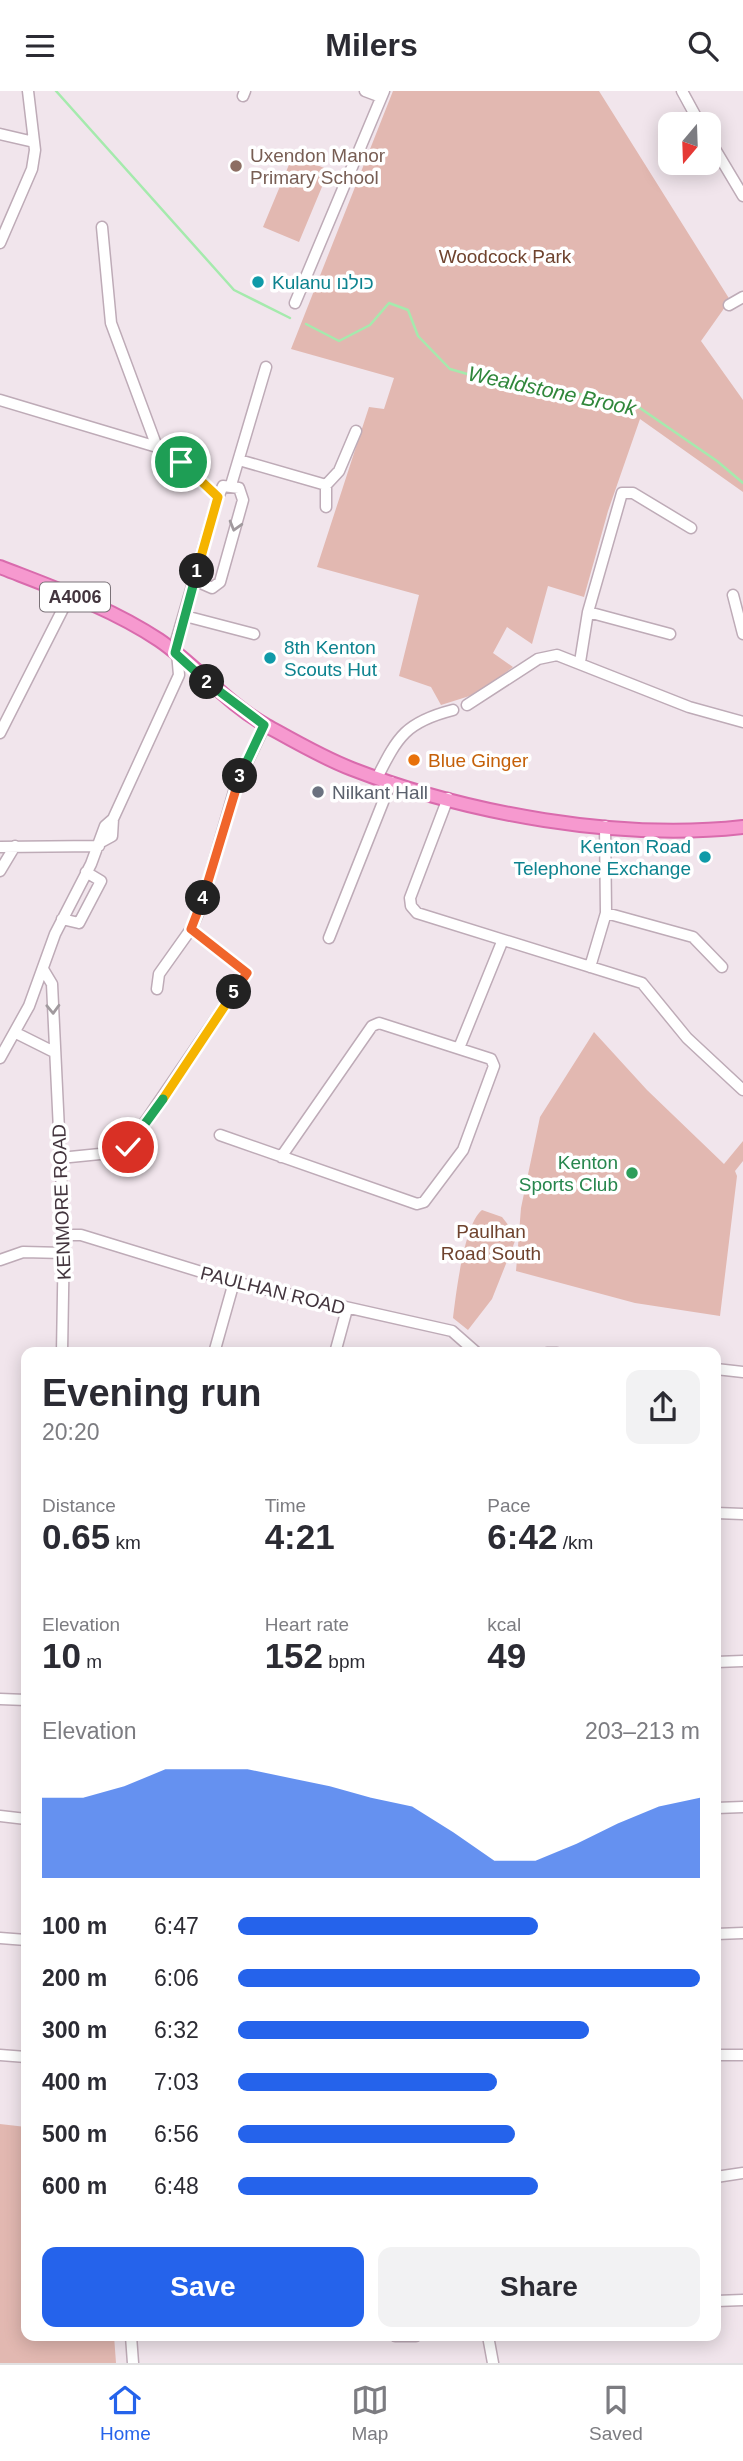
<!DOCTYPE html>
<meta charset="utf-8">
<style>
body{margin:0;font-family:Helvetica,"Noto Sans Hebrew",sans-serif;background:#f2f2f3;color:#2b2b33;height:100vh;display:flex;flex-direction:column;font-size:26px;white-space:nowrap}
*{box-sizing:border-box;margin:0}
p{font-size:23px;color:#7c7c81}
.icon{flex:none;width:38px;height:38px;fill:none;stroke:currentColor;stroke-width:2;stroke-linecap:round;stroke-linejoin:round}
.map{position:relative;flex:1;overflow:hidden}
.side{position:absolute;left:21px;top:1256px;width:700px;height:994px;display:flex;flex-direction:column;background:#fff;border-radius:14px;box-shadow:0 4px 18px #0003}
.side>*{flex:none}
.needle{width:46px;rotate:199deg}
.fabs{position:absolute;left:658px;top:21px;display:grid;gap:14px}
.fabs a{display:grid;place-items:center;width:63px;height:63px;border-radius:14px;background:#fff;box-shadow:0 4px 18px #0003;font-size:35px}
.pin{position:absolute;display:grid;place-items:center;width:60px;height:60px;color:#fff;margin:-30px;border:4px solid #fff;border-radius:50%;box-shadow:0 2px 7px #0007}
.km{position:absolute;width:35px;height:35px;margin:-18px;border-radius:50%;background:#222;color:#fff;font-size:19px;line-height:35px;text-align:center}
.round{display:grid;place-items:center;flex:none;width:74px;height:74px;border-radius:14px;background:#f2f2f3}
.head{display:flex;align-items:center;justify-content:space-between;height:119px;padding:0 21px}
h1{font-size:38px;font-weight:600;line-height:52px}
.figures{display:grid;grid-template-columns:repeat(3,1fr);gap:10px;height:119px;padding:7px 21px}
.figures div{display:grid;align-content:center}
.figures b{font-size:35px;font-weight:600}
.figures small{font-size:19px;font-weight:400}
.figures p{font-size:19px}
.chart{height:196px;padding:14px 21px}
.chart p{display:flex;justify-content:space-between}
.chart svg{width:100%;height:126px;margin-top:7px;fill:#2563eb;opacity:.7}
.cta{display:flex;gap:14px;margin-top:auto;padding:14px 21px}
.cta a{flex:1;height:80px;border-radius:14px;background:#2563eb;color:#fff;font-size:28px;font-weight:600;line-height:80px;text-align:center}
.cta a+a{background:#f2f2f3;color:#2b2b33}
ul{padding:0 21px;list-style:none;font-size:23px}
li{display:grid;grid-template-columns:112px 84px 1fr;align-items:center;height:52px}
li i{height:18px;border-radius:9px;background:#2563eb}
header{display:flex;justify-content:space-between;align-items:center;height:91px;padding:0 21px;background:#fff;font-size:32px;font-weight:600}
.dock{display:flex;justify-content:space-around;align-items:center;height:98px;border-top:2px solid #e1e1e2;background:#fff;font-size:19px;color:#7c7c81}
.dock a{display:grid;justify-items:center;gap:4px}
.dock .active{color:#2563eb}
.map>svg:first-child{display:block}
.green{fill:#e2b8b1}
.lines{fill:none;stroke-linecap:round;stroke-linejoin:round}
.stream{stroke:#a5eaad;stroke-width:2.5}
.minor-casing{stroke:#beabb7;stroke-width:13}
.major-casing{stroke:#d96bad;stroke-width:16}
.minor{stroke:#fff;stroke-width:10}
.major{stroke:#f699cf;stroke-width:12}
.oneway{stroke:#a19a9e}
.split-1-casing{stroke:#fff;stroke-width:14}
.split-2-casing{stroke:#fff;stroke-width:14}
.split-3-casing{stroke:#fff;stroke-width:14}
.split-4-casing{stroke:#fff;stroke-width:14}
.split-5-casing{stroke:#fff;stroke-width:14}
.split-6-casing{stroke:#fff;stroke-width:14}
.split-7-casing{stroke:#fff;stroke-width:14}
.split-1{stroke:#f5b400;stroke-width:9}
.split-2{stroke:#22a559;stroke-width:9}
.split-3{stroke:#22a559;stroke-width:9}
.split-4{stroke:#f0652b;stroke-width:9}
.split-5{stroke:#f0652b;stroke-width:9}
.split-6{stroke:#f5b400;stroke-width:9}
.split-7{stroke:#22a559;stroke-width:9}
.education-dot{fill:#8d6e63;stroke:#fff;stroke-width:2.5}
.culture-dot{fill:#0f9aa8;stroke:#fff;stroke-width:2.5}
.food-dot{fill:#e8710a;stroke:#fff;stroke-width:2.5}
.worship-dot{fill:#6b7280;stroke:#fff;stroke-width:2.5}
.leisure-dot{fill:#2e9e5b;stroke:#fff;stroke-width:2.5}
.labels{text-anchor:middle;stroke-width:7;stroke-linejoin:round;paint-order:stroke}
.shield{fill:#fff;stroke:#7b7278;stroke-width:2}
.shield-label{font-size:18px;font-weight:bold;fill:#43353e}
.education-label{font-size:19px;fill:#785e54;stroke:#fff;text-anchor:start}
.park-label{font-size:19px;fill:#6f432e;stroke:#fff}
.culture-label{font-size:19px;fill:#0d838f;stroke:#fff;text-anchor:start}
.food-label{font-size:19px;fill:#c56008;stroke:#fff;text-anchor:start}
.worship-label{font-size:19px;fill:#5b616d;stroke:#fff;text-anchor:start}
.leisure-label{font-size:19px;fill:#27864d;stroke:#fff;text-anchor:end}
.street-label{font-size:19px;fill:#43353e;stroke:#fff}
.water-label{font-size:21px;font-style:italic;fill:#30873b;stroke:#fff}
</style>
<header><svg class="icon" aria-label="menu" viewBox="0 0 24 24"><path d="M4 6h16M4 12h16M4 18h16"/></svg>Milers<svg class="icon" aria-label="search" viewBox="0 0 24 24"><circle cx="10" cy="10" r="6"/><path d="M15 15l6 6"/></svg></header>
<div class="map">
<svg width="743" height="2272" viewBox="0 0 743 2272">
<rect width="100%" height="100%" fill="#f1e5ec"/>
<path class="green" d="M 393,0 L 599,0 L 730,209 L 701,250 L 743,309 L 743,401 L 640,328 L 608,420 L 584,506 L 548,495 L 532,553 L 507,536 L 493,562 L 513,576 L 479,602 L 441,614 L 431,596 L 399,585 L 419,504 L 317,476 L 369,316 L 384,318 L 394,287 L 291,258 Z
M 293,64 L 329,79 L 299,151 L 263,136 Z
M 594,941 L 647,999 L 724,1073 L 743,1050 L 743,1070 L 735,1080 L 737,1085 L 720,1225 L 635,1212 L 516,1180 L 521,1117 L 540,1026 Z
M 482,1119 L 502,1126 L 517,1145 L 492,1208 L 468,1239 L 453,1227 C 456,1203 464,1133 482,1119 Z
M 0,2033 L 26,2036 L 26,2245 L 114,2245 L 116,2272 L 0,2272 Z"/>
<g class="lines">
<path class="stream" d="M 56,0 L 234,199 L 290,227
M 306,233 L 339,250 L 370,234 L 389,212 L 408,219 L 418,245 L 450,278 L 495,291 L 550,297 L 637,315 L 717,370 L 743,392"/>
<g class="minor-casing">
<path id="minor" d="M 365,0 L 381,6
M 682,0 L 700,33
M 243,5 L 245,0
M 0,43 L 34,51
M 709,48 L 743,105
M 102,136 L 111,232 L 157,356
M 0,152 L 32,78 L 35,59 L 28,0
M 295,212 L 384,0
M 729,214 L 743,206
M 0,309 L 157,356 L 172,363 L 218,406
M 239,369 L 326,394
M 231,394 L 266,276
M 326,416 L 326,394 L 339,380 L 356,340
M 733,504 L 743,543
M 588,521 L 670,543
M 185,525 L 254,543
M 580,571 L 588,521 L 622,402 L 633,402 L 691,437
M 467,614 L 538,568 L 557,564 L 689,616 L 743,631
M 0,642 L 70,504
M 377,687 C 398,645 406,631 453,619
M 448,707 L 410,807 L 411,815 L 417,822 L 642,892 L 687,947 L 743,999
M 101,751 L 112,745 L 113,728 L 179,584 L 176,550 L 218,406 L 223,395 L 239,397 L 243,409 L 220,491 L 212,497 L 196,490
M 0,756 L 99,755
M 0,780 L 15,755
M 606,822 L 693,846 L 722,876
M 62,828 L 79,832 L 101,790 L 86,781
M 329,847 L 391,691
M 590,876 L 606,822 L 605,735
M 43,878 L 52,893 L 64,1144 L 62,1262
M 157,898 L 159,883 L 191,838 L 200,818 L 235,697 L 265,634
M 16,942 L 54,961
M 459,957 L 502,851
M 0,967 L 29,915 L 55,843 L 91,773 L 105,735 L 113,728
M 220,1044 L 417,1113 L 424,1111 L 463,1059 L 494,975 L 491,968 L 379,932 L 372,935 L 281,1066
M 60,1067 L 120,1061 L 128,1056 L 247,882 L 191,838
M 64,1144 L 81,1144 L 234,1191 L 452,1240 L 477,1262
M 0,1169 L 23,1161 L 64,1162
M 214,1262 L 234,1191
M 335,1262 L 347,1218
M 547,1262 L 557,1262
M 716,1278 L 743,1281
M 716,1422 L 743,1423
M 716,1571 L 743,1570
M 0,1608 L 26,1609
M 716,1717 L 743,1716
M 0,1725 L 26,1728
M 716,1843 L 743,1842
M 0,1847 L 26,1849
M 0,1964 L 26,1966
M 716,1964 L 743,1964
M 716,2086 L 743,2082
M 716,2210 L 743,2209
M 131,2245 L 133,2272
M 395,2245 L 416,2245
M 488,2245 L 493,2272"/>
</g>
<g class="major-casing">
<path id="major" d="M 0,476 C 54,497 111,517 159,549 C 197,575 226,612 267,635 C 294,650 323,667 352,678 C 468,723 619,750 743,736"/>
</g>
<use href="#minor" class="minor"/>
<use href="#major" class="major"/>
</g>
<defs><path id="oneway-chevron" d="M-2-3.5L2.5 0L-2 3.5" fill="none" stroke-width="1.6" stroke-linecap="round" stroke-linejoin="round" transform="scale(1.75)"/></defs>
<g class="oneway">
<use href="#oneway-chevron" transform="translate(235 435) rotate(106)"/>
<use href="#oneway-chevron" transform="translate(53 918) rotate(88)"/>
</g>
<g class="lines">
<g class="split-1-casing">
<path id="split-1" d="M 181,371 L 218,406 L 197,480"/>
</g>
<g class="split-2-casing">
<path id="split-2" d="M 197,480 L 175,562 L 207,591"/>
</g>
<g class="split-3-casing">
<path id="split-3" d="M 207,591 L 264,634 L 240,685"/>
</g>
<g class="split-4-casing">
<path id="split-4" d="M 203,807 L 240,685"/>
</g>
<g class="split-5-casing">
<path id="split-5" d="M 203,807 L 191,838 L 247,882 L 234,901"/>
</g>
<g class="split-6-casing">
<path id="split-6" d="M 163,1008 L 234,901"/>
</g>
<g class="split-7-casing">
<path id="split-7" d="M 128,1056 L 163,1008"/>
</g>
<use href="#split-1" class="split-1"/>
<use href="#split-2" class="split-2"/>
<use href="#split-3" class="split-3"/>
<use href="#split-4" class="split-4"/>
<use href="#split-5" class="split-5"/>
<use href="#split-6" class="split-6"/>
<use href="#split-7" class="split-7"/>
</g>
<circle class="education-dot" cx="236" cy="75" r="7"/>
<g class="culture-dot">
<circle cx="258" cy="191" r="7"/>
<circle cx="270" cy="567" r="7"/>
<circle cx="705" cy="766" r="7"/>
</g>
<circle class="food-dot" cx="414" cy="669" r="7"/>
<circle class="worship-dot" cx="318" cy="701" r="7"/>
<circle class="leisure-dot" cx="632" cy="1082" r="7"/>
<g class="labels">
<rect class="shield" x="40" y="491.5" width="70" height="29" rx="5"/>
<g class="shield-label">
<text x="75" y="512">A4006</text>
</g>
<g class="education-label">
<text x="250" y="71">Uxendon Manor<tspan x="250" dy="22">Primary School</tspan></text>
</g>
<g class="park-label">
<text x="505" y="172">Woodcock Park</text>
<text x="491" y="1147">Paulhan<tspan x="491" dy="22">Road South</tspan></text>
</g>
<g class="culture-label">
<text x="272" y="198">Kulanu כולנו</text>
<text x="284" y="563">8th Kenton<tspan x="284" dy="22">Scouts Hut</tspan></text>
<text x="691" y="762" text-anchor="end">Kenton Road<tspan x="691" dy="22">Telephone Exchange</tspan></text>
</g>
<g class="food-label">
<text x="428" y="676">Blue Ginger</text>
</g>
<g class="worship-label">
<text x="332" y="708">Nilkant Hall</text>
</g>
<g class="leisure-label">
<text x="618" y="1078">Kenton<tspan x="618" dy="22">Sports Club</tspan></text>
</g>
<g class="street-label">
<text transform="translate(61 1111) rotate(-92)" y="7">KENMORE ROAD</text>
<text transform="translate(273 1199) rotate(14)" y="7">PAULHAN ROAD</text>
</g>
<g class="water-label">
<text transform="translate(552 300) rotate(12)" y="7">Wealdstone Brook</text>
</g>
</g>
</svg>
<div class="fabs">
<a><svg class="needle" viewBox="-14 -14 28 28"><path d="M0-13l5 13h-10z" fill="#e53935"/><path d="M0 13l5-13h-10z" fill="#7c7c81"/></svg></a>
</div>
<div class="pin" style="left:181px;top:371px;background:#1e9e55"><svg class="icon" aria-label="arrive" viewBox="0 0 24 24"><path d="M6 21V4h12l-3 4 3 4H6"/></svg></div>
<div class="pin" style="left:128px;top:1056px;background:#d93025"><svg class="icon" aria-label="check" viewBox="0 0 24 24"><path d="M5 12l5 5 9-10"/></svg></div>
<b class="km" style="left:197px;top:480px">1</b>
<b class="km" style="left:207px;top:591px">2</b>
<b class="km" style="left:240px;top:685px">3</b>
<b class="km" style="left:203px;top:807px">4</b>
<b class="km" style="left:234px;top:901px">5</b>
<section class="side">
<div class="head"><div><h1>Evening run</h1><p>20:20</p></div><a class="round"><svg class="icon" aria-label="share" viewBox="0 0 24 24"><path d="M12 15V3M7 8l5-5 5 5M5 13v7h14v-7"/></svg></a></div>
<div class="figures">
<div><p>Distance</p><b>0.65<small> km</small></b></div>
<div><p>Time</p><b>4:21</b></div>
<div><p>Pace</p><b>6:42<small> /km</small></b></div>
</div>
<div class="figures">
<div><p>Elevation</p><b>10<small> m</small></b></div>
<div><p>Heart rate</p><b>152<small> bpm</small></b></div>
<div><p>kcal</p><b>49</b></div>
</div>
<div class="chart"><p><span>Elevation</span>203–213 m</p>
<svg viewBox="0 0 160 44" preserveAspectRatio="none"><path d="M0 44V16L10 16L20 12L30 6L40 6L50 6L60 9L70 12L80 16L90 19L100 28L110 38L120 38L130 32L140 25L150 19L160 16V44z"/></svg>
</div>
<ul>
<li><b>100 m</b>6:47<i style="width:65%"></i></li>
<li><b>200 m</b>6:06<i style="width:100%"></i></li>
<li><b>300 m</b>6:32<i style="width:76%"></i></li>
<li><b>400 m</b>7:03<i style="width:56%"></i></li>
<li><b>500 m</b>6:56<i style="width:60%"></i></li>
<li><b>600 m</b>6:48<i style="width:65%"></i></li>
</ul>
<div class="cta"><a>Save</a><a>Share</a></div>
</section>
</div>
<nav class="dock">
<a class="active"><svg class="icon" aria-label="home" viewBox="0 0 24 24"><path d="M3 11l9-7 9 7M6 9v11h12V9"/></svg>Home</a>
<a><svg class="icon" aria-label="map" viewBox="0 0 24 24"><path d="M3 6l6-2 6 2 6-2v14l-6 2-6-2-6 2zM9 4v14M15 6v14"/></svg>Map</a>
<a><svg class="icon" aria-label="saved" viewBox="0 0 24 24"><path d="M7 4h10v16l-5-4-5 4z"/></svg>Saved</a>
</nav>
